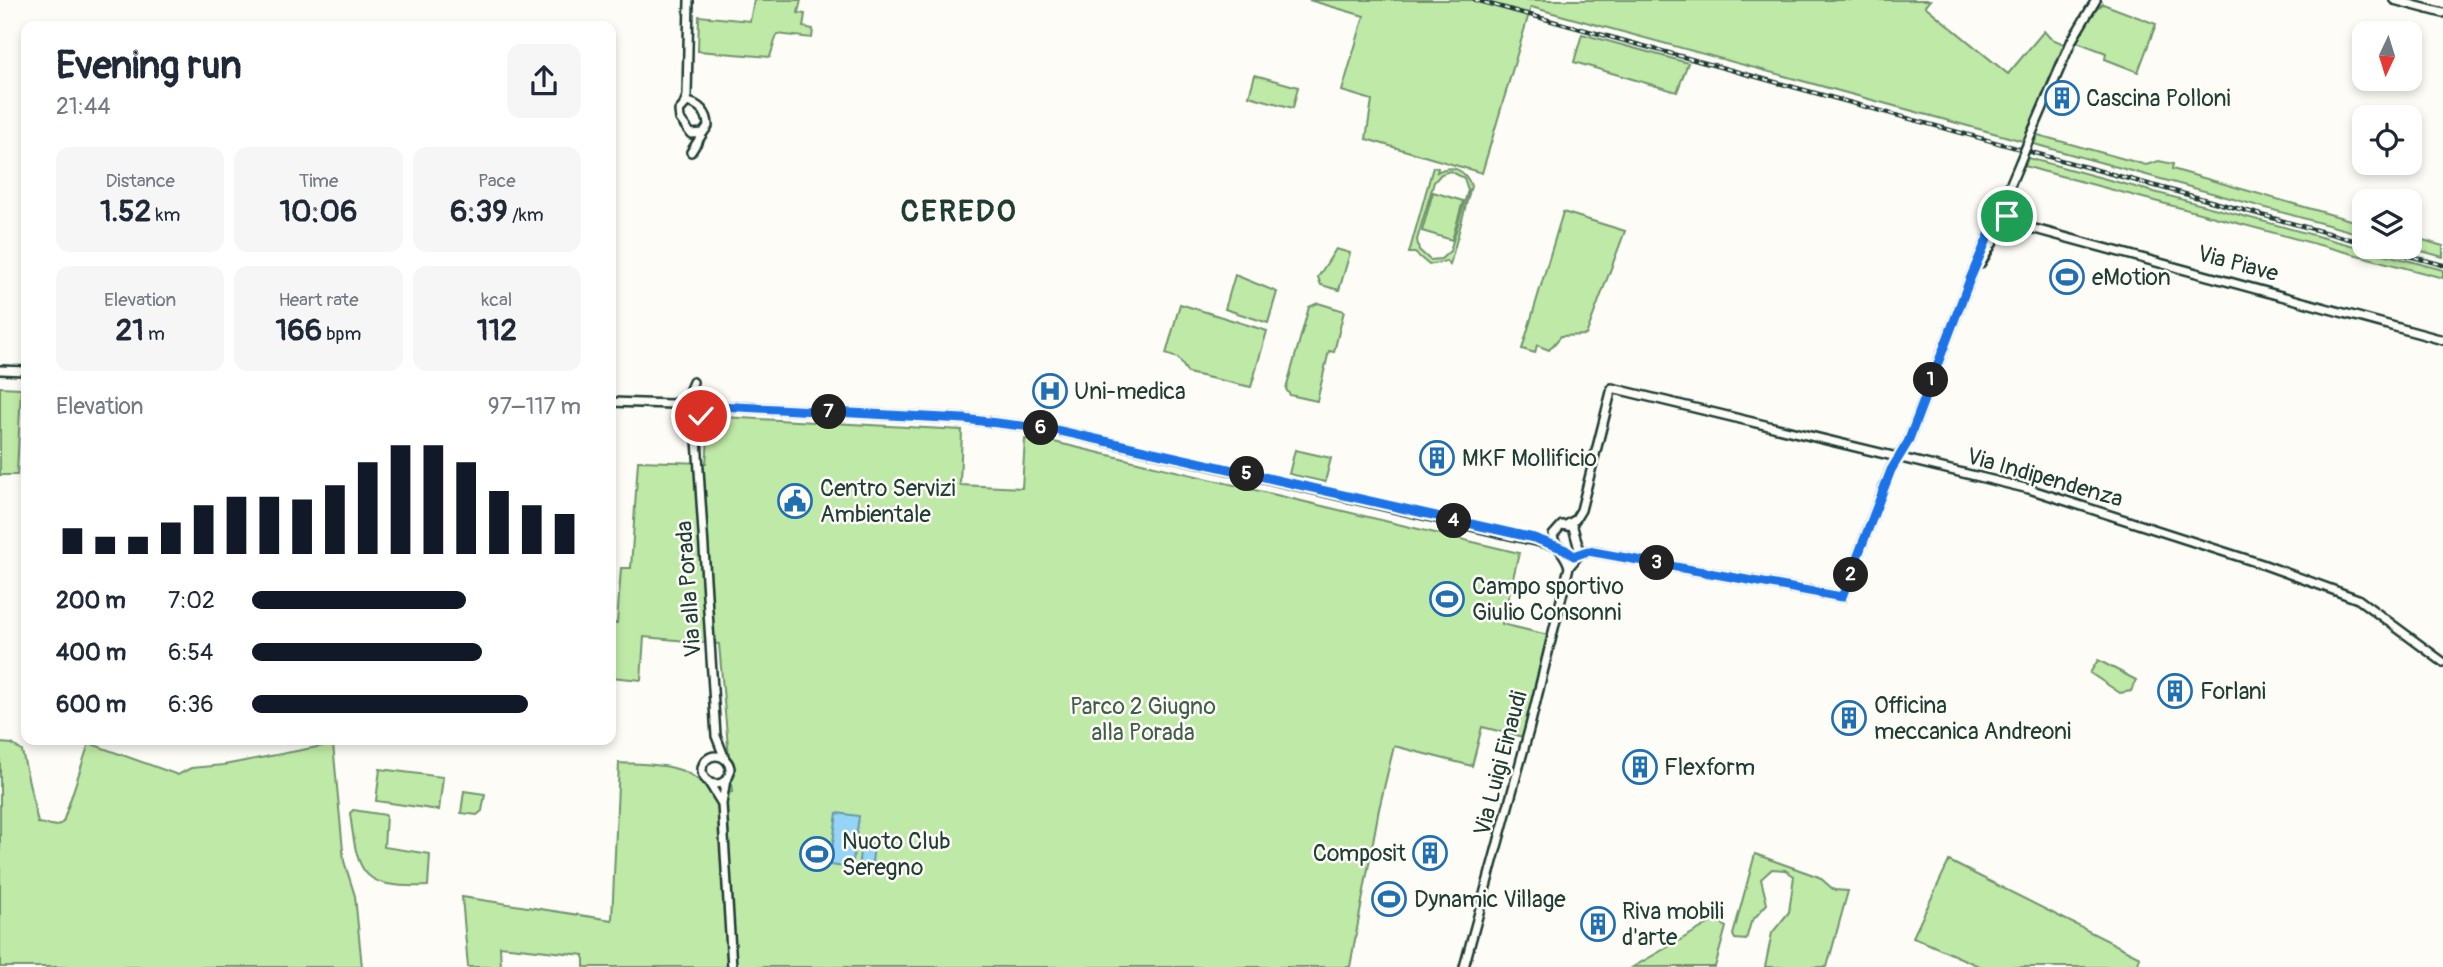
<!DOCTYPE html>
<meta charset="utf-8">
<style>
body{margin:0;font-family:Pangolin,sans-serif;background:#f6f6f7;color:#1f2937;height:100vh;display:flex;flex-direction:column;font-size:26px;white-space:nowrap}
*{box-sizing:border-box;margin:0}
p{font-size:23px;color:#747a83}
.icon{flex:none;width:38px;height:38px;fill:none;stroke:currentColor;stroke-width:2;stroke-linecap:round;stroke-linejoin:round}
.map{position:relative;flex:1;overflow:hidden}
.panel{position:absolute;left:21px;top:21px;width:595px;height:724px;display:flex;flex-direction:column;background:#fff;border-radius:14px;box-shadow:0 4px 10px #0003}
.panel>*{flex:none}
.needle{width:46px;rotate:184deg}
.buttons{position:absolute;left:2352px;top:21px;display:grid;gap:14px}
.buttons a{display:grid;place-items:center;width:70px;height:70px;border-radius:14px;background:#fff;box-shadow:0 4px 10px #0003;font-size:35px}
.pin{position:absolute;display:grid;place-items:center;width:60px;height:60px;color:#fff;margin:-30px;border:4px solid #fff;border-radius:50%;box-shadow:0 2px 7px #0007}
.km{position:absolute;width:35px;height:35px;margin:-18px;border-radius:50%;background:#222;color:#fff;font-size:19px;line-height:35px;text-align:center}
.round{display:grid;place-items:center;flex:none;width:74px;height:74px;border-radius:14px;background:#f6f6f7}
.summary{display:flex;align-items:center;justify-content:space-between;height:119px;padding:0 35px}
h1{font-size:38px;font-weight:700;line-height:52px}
.stats{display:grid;grid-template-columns:repeat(3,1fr);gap:10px;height:119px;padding:7px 35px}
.stats div{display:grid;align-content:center;border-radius:14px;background:#f6f6f7;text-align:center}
.stats b{font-size:30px;font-weight:700}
.stats small{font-size:19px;font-weight:400}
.stats p{font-size:19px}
.chart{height:196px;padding:14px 35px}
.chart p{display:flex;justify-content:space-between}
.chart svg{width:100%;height:126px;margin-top:7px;stroke:#111827;stroke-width:6}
ul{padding:0 35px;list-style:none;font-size:23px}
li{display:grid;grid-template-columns:112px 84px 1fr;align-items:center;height:52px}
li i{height:18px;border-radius:9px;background:#111827}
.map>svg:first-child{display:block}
.green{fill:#bfe9a6;stroke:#6f936d;stroke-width:2;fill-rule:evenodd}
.water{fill:#95d4f7;stroke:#6698a9;stroke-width:2}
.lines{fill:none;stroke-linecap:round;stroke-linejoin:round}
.minor-casing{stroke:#1f3d34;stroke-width:12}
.minor{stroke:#fdfcf7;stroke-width:7}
.rail-casing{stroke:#1f3d34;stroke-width:4.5}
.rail{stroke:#fdfcf7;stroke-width:2;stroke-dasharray:5;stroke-linecap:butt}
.minor-bridge-casing{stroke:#1f3d34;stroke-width:12;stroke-linecap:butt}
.minor-bridge{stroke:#fdfcf7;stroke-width:7}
.route-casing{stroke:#fff;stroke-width:14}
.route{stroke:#1a73e8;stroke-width:9}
.labels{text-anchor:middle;stroke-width:5;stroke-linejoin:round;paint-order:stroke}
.poi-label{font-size:23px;fill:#1f3d34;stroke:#fdfcf7;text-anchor:start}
.street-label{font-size:23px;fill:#1f3d34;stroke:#fdfcf7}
.park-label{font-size:23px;fill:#3f5f4b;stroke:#fdfcf7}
.district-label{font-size:30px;font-weight:bold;letter-spacing:2px;fill:#1f3d34;stroke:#fdfcf7}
</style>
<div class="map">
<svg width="2443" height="967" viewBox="0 0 2443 967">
<rect width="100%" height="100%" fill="#fdfcf7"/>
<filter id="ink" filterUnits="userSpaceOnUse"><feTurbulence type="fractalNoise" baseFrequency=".0143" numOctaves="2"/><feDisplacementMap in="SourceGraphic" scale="14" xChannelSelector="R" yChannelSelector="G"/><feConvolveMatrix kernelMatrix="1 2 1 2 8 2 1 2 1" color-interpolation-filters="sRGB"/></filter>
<g filter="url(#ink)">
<path class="green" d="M 754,0 L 801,0 L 798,13 L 805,14 L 803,27 L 813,29 L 812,38 L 777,34 L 770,57 L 698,51 L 699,16 L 750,21 Z
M 1309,0 L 1930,0 L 1925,6 L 2008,74 L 2044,31 L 2050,38 L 2064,44 L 2023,141 L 1531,7 L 1482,173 L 1366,139 L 1372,100 L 1342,91 L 1364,16 Z
M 2103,4 L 2156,24 L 2138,72 L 2105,59 L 2106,53 L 2077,42 L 2093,12 Z
M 1582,34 L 1688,63 L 1677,92 L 1574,62 Z
M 1255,75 L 1298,87 L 1293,108 L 1249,96 Z
M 2038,135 L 2146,165 L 2159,161 L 2173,164 L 2172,169 L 2364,224 L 2364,235 L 2034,144 Z
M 2028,158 L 2443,270 L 2443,278 L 2042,171 L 2025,166 Z
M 1433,167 L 1438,168 L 1437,172 C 1452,164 1465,169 1471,186 L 1450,265 L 1446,261 L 1429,265 L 1415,253 L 1409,253 ZM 1450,171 L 1464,178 L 1468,190 L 1450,251 L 1441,259 L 1430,260 L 1419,250 L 1417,240 L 1434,182 L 1441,174 Z
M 1433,192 L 1463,201 L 1452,240 L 1422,231 Z
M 1563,212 L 1625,231 L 1586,335 L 1561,336 L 1549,350 L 1537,345 L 1535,353 L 1522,349 Z
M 2410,236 L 2443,246 L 2443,257 L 2407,247 Z
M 1336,249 L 1350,253 L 1339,290 L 1321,285 L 1318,277 Z
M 1235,275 L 1277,292 L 1268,323 L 1225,309 Z
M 1318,303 L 1344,311 L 1334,352 L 1329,351 L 1317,401 L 1290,395 L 1286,389 L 1309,307 Z
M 1180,304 L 1267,331 L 1251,387 L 1188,373 L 1178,358 L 1166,354 Z
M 0,387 L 21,388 L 17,475 L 0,475 Z
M 723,417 L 962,430 L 960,485 L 1022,488 L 1025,439 L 1054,442 L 1519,553 L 1502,624 L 1548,635 L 1523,737 L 1482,727 L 1472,766 L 1394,746 L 1379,809 L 1350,967 L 584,967 L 584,955 L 500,946 L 501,967 L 468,967 L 462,897 L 612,920 L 619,763 C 654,765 690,762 711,794 L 732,792 L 719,644 L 644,637 L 641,680 L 611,677 L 611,623 L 617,623 L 621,568 L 631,568 L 638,461 L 706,463 L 709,429 Z
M 1295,450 L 1331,458 L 1325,482 L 1289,474 Z
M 2098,660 L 2136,680 L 2131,691 L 2120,693 L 2090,673 Z
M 0,743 L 12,744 L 22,751 L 38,823 L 57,826 L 63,822 L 89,743 L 178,775 L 191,768 L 224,765 L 333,744 L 344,861 L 355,896 L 362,967 L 0,967 Z
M 380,769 L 443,777 L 439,810 L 376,801 Z
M 464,791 L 485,794 L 482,811 L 477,815 L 461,813 Z
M 353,810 L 386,815 L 384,847 L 430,854 L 428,886 C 361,888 358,876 350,813 Z
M 1755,854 L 1819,877 L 1834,890 L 1848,891 L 1827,967 L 1765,967 L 1772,933 L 1789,912 L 1794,876 L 1785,870 L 1772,869 L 1761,879 L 1767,904 L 1751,922 L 1746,940 L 1735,939 L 1733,935 Z
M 1949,861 L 2140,957 L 2137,967 L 1981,967 L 1913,937 Z
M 1717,919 L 1726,927 L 1715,967 L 1633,967 Z"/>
<path class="water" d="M 837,813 L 859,816 L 852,868 L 830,865 Z
M 861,843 L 874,845 L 871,871 L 858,869 Z"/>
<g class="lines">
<g class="minor-casing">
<path id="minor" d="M 2394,0 L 2443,13
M 687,102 C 699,104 708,113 708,126 L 703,133 L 691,134 L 680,119 L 679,111 Z
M 684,104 L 687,96 L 689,0
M 2031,135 L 2072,40 L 2096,0
M 691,152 L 703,133
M 2000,212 L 2002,218 L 2009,222 L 2443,340
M 1980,264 C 1992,247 1995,228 2019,225
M 0,370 L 26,371
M 687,396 L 693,382
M 611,402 L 672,404 L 695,395 L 702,398 L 705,406 L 701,417 C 693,422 685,420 681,411 L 683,399
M 704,402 L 719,406 L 964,419 L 1056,430 L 1557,546
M 701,417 L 697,439 L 716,736 L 725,759
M 1566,525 L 1575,520 L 1581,510 L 1612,388 L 2029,489 L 2262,564 L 2358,599 L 2443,662
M 1560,547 L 1573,556 L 1580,553 L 1573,527 L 1562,525 L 1553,535 C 1554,547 1566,553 1569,567
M 1581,553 L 1588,551 L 1842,597 L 1891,469 L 1908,442 L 1970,279 L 2020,162
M702 770a14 14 0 1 1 28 0a14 14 0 1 1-28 0Z
M 726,779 L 722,804 L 732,967
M 708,781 L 722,804
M 1464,967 L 1529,730 L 1569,567 L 1578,556"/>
</g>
<use href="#minor" class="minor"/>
<g class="rail-casing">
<path id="rail" d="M 1475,0 L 2364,243
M 2376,247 L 2443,265"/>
</g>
<use href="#rail" class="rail"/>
<g class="minor-bridge-casing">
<path id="minor-bridge" d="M 2020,162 L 2031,135"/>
</g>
<use href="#minor-bridge" class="minor-bridge"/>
</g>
</g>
<g class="lines" filter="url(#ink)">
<g class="route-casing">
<path id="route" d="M 701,416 L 719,406 L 964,419 L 1056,430 L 1534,538 L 1564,549 L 1574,556 L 1588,551 L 1842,597 L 1891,470 L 1908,442 L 1970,279 L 2004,200 L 2007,216"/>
</g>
<use href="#route" class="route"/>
</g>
<defs>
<g id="building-ring" transform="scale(1.75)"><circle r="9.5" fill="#fdfcf7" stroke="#1f6fb2" stroke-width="1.5"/><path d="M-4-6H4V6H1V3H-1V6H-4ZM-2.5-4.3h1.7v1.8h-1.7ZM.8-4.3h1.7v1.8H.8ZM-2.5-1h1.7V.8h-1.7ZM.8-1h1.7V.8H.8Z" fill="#1f6fb2"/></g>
<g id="stadium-ring" transform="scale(1.75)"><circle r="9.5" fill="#fdfcf7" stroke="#1f6fb2" stroke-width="1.5"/><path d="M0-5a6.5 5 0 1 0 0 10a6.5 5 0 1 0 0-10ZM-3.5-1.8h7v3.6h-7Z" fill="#1f6fb2"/></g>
<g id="hospital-ring" transform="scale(1.75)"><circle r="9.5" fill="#fdfcf7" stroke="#1f6fb2" stroke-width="1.5"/><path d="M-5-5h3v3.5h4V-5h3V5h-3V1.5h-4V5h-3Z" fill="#1f6fb2"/></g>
<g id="civic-ring" transform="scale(1.75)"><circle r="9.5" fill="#fdfcf7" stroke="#1f6fb2" stroke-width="1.5"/><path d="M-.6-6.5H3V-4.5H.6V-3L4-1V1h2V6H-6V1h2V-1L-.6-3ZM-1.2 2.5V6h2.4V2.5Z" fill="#1f6fb2"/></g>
</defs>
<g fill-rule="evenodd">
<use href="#building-ring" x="2062" y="98"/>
<use href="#stadium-ring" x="2067" y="277"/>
<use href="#hospital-ring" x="1050" y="391"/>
<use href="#building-ring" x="1437" y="458"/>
<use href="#civic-ring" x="795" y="501"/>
<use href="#stadium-ring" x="1447" y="599"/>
<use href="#building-ring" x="2175" y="691"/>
<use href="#building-ring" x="1849" y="718"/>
<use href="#building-ring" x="1640" y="767"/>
<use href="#building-ring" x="1430" y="853"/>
<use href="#stadium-ring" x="817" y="854"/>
<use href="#stadium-ring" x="1389" y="899"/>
<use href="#building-ring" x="1598" y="924"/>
</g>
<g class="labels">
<g class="poi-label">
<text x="2086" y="106">Cascina Polloni</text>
<text x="2092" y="285">eMotion</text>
<text x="1074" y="399">Uni-medica</text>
<text x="1462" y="466">MKF Mollificio</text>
<text x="820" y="496">Centro Servizi<tspan x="820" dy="26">Ambientale</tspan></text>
<text x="1472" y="594">Campo sportivo<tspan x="1472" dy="26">Giulio Consonni</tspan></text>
<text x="2200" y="699">Forlani</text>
<text x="1874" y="713">Officina<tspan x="1874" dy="26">meccanica Andreoni</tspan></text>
<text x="1664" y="775">Flexform</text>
<text x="842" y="849">Nuoto Club<tspan x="842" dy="26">Seregno</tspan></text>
<text x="1406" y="861" text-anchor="end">Composit</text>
<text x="1414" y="907">Dynamic Village</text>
<text x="1622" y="919">Riva mobili<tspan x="1622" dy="26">d'arte</tspan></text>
</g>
<g class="street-label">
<text transform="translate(2238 263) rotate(15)" y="8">Via Piave</text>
<text transform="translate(2045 477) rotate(16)" y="8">Via Indipendenza</text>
<text transform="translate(688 589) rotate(-94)" y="8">Via alla Porada</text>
<text transform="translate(1500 763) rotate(-75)" y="8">Via Luigi Einaudi</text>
</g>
<g class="park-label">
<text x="1143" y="714">Parco 2 Giugno<tspan x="1143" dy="26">alla Porada</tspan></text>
</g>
<g class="district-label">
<text x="959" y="221">CEREDO</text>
</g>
</g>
</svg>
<div class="buttons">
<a><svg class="needle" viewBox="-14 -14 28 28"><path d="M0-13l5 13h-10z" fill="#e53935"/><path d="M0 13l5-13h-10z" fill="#747a83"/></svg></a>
<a><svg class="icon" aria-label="locate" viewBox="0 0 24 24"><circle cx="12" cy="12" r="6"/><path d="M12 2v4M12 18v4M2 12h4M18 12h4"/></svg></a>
<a><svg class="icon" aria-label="layers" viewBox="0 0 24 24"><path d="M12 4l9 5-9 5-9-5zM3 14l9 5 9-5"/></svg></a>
</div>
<div class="pin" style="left:2007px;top:216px;background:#1e9e55"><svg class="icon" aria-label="arrive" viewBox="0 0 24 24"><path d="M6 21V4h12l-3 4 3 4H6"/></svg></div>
<div class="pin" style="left:701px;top:416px;background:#d93025"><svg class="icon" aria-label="check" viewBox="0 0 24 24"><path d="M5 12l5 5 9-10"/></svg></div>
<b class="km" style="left:1931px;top:380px">1</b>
<b class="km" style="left:1851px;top:575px">2</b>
<b class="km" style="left:1657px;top:563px">3</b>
<b class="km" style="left:1454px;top:521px">4</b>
<b class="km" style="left:1247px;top:474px">5</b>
<b class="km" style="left:1041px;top:428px">6</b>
<b class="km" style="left:829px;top:412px">7</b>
<section class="panel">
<div class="summary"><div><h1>Evening run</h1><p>21:44</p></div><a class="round"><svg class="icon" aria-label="share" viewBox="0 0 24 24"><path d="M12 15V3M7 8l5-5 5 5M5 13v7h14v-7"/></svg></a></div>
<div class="stats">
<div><p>Distance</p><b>1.52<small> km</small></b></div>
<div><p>Time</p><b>10:06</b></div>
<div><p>Pace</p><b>6:39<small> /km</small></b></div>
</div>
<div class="stats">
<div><p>Elevation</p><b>21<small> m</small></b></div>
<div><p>Heart rate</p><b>166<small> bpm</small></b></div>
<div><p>kcal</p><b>112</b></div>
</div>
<div class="chart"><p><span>Elevation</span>97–117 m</p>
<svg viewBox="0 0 160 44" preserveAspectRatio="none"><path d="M5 44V35M15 44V38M25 44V38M35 44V33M45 44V27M55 44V24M65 44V24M75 44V25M85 44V20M95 44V12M105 44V6M115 44V6M125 44V12M135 44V22M145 44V27M155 44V30"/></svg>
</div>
<ul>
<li><b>200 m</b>7:02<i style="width:65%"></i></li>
<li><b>400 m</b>6:54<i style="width:70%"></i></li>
<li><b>600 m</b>6:36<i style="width:84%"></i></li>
</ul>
</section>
</div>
